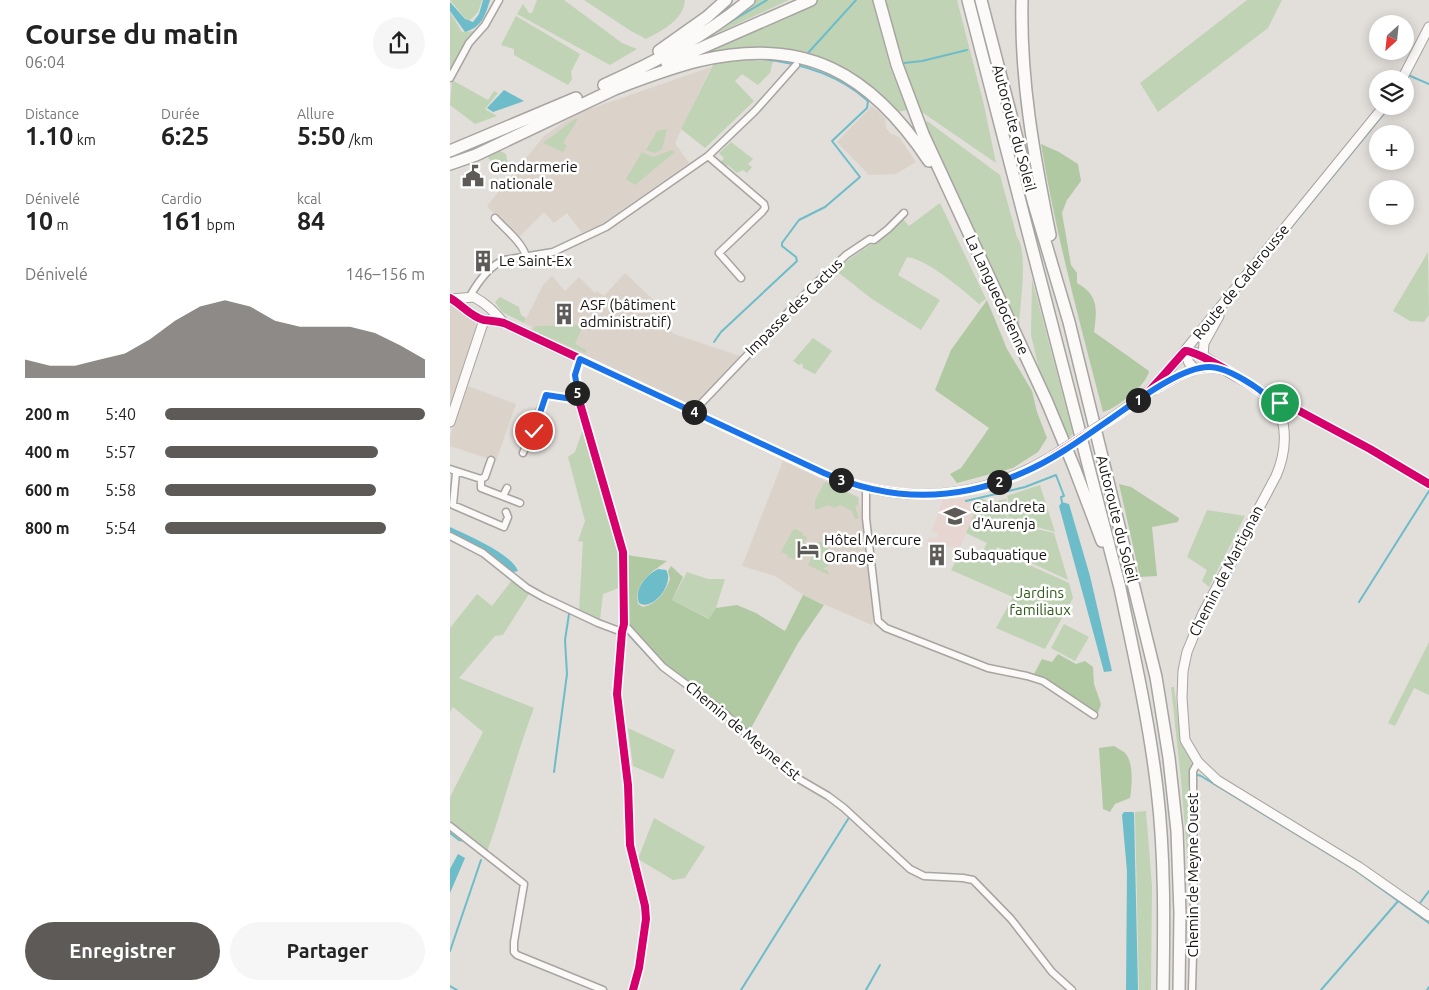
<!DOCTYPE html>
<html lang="fr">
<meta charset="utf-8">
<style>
body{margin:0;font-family:Ubuntu,sans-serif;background:#f6f6f6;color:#222;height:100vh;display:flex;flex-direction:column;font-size:19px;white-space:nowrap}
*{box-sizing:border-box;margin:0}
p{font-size:16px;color:#767676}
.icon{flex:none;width:28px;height:28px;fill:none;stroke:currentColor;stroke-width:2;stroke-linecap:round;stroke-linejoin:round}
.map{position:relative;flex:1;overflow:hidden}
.sheet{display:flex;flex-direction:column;background:#fff;width:450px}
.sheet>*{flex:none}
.needle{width:32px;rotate:207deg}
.controls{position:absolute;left:919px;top:15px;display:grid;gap:10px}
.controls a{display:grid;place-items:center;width:45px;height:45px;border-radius:50%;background:#fff;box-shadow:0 2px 12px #0003;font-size:25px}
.pin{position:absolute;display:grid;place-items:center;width:42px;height:42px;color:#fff;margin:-21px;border:2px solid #fff;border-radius:50%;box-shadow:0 1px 5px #0007}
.km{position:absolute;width:25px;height:25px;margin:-12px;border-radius:50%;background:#222;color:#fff;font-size:14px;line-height:25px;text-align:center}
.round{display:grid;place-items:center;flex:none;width:52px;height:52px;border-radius:26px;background:#f6f6f6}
.overview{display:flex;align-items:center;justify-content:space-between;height:85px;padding:0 25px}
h1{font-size:28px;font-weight:600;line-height:38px}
.metrics{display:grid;grid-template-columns:repeat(3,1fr);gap:8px;height:85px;padding:5px 25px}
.metrics div{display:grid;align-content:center}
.metrics b{font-size:25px;font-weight:600}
.metrics small{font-size:14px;font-weight:400}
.metrics p{font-size:14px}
.chart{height:140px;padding:10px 25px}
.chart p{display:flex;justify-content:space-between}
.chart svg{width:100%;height:90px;margin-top:5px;fill:#5d5a57;opacity:.7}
.cta{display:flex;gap:10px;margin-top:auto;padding:10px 25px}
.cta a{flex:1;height:58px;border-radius:30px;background:#5d5a57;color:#fff;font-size:20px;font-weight:600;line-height:58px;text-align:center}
.cta a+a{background:#f6f6f6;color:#222}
ul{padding:0 25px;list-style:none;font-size:16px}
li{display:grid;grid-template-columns:80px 60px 1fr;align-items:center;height:38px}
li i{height:12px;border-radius:6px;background:#5d5a57}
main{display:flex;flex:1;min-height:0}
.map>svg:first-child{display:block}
.built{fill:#dbd2c9}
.education{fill:#e6d5d1}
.green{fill:#c0d3b5}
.forest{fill:#b1c9a3}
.water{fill:#6dbcca}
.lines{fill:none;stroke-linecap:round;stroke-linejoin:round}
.stream{stroke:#6dbcca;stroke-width:2}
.street-casing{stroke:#a7a4a1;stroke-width:9}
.secondary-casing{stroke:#a7a4a1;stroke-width:11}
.highway-casing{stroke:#a7a4a1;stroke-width:14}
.street{stroke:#fbfaf9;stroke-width:6}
.secondary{stroke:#fbfaf9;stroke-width:9}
.highway{stroke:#fbfaf9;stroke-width:11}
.secondary-bridge-casing{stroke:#a7a4a1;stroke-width:11;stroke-linecap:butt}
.secondary-bridge{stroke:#fbfaf9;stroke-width:9}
.cycleway-casing{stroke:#fff;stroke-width:11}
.cycleway{stroke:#d6006c;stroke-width:8}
.route-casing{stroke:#fff;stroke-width:10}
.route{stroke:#1a73e8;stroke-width:6}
.labels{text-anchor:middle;stroke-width:5;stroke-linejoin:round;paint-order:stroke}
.street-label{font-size:15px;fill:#161311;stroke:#fff}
.poi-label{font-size:15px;fill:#161311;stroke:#fff;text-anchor:start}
.park-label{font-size:15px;fill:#2f5a18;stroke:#fff}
</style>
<main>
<section class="sheet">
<div class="overview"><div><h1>Course du matin</h1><p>06:04</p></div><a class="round"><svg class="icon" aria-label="share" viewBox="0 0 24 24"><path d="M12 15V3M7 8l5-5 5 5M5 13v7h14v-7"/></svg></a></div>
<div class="metrics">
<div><p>Distance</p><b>1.10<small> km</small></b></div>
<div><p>Durée</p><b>6:25</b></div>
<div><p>Allure</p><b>5:50<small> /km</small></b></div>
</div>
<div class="metrics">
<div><p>Dénivelé</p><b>10<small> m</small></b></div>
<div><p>Cardio</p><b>161<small> bpm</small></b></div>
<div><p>kcal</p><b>84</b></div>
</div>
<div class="chart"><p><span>Dénivelé</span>146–156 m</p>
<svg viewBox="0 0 160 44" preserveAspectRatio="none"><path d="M0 44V35L10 38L20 38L30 35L40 32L50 25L60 16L70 9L80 6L90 9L100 16L110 19L120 19L130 19L140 22L150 28L160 35V44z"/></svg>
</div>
<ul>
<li><b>200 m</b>5:40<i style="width:100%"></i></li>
<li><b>400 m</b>5:57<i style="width:82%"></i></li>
<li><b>600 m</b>5:58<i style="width:81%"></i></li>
<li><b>800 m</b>5:54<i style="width:85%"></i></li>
</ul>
<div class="cta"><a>Enregistrer</a><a>Partager</a></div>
</section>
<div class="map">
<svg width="979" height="990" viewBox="0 0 979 990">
<rect width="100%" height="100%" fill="#e2deda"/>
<path class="built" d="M 261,67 L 225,143 L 239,163 L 150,225 L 132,233 L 117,213 L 104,223 L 94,212 L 68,238 L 37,206 L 94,136 L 114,122 L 131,112 Z
M 422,106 L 435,118 L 436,128 L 440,133 L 449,137 L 466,162 L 446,174 L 419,175 L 387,142 Z
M 175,273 L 216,312 L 210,320 L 224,334 L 290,356 L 290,358 L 243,407 L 80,331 L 82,327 L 74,323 L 93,285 L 102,276 L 115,291 L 129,277 L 145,293 L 147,291 L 154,296 Z
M 0,305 L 24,321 L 26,326 L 0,405 Z
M 18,386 L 66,404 L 46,461 L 0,446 L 0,436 Z
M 333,461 L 409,497 L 421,584 L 424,613 L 422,625 L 353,595 L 325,576 L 292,566 Z"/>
<path class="education" d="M 531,498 L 510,547 L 476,546 L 479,537 L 487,539 L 488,533 L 482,531 L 493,500 Z"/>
<path class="green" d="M 0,0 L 32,0 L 28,12 L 18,22 Z
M 87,0 L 114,0 L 172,43 L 187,49 L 160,65 L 67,14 L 73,4 L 79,13 L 82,13 Z
M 134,0 L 235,0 C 234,20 211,31 196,39 L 181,31 Z
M 303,0 L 339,0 L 235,48 Z
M 368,0 L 422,0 L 441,70 L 457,110 L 447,112 L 355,56 L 231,61 Z
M 436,0 L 507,0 L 534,105 L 546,163 L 466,108 L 442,27 Z
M 797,0 L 832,0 L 818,28 L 708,112 L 690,83 Z
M 0,12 L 12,32 L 25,31 L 16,43 L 0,74 Z
M 66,16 L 130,54 L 121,72 L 122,79 L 118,85 L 64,55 L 64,49 L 51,45 Z
M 298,60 L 323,61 L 320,73 L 308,85 L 292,74 L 285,81 L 304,101 L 255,148 L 231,129 L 264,63 Z
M 2,80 L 38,100 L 44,91 L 48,93 L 35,109 L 47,116 L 25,124 L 0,105 Z
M 125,119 L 128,119 L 113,143 L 117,146 L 113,152 L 93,143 Z
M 477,121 L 550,175 L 567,237 C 579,253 569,308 569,330 L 474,124 Z
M 217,129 L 212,149 L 205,153 L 196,150 L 207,131 Z
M 281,142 L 303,159 L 298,164 L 302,167 L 297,173 L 293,170 L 287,173 L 278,165 L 275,167 L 270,163 L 274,158 L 269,153 Z
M 222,150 L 225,152 L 185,185 L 176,179 L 192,152 L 203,157 Z
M 43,151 L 50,151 L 56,154 L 58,166 L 52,165 L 45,169 L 37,155 Z
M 490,203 L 536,299 L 529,304 C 513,290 477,259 457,257 L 448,275 L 490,300 L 471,330 L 422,299 L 385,270 C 407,252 434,239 452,218 L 459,226 Z
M 978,252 L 979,315 L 974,322 L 960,321 L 943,311 Z
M 582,279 L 623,434 L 619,438 L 590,373 L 581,335 Z
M 50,297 L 69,307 L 71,315 L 76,318 L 74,323 L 52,312 L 45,302 Z
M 133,325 L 125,344 L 136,350 L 135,353 L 82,330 L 86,326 Z
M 363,338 L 382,351 L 365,374 L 353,368 L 352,363 L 349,365 L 343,361 Z
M 134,427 L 169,551 L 169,588 L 153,594 L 150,620 L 129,611 L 133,542 L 128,541 L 135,521 L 118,457 L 125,452 Z
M 377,482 L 408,498 L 408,505 L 405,506 L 409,518 L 405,519 L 402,511 L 390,505 L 385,508 L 379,505 L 365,510 L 365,501 L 374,483 Z
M 590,485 L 605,532 L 561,520 L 556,515 L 561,510 L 557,496 Z
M 531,498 L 543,504 L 546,501 L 556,499 L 560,510 L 555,515 L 560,521 L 569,525 L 604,533 L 618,580 L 547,547 L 546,550 L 619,583 L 623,598 L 595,649 L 546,628 L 563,597 L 501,570 L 511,551 L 529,559 L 537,543 L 516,533 Z
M 757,510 L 795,516 L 759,587 L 752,581 L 757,570 L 737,557 Z
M 345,529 L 353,533 L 352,535 L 357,537 L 346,560 L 339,557 L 338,560 L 338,555 L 331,552 L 343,530 Z
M 369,541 L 375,544 L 378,549 L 385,555 L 384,559 L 377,555 L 373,559 L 375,564 L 381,564 L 373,569 L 378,571 L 379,575 L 358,565 Z
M 237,572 L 258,579 L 275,579 L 266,608 L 260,619 L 222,600 Z
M 63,579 L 79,594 L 53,635 L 45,636 L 9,678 L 84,708 C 66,755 54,804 37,852 L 0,823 L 0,797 L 33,732 L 3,707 L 0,712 L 0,628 L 27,594 L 42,606 Z
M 614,624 L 639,637 L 625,661 L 601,648 Z
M 979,642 L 979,695 L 964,688 L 945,726 L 938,723 Z
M 721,687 L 724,687 L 732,745 L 742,761 L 738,789 L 739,879 L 731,780 Z
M 178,728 L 225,750 L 213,779 L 183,766 Z
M 696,811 L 702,886 L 701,990 L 689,990 L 685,812 Z
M 204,818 L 255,847 L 235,878 L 223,880 L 188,859 Z"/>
<path class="forest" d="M 591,144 L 609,152 L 628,164 L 631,181 L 617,200 L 612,213 L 621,265 L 627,273 L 627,283 C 649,295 647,310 644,332 L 699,371 C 697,385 667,408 653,412 C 630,324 606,235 591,144 Z
M 537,300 L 557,349 L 582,391 L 587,412 L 597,438 L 588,452 L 563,468 L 507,483 L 500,474 L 511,468 L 539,428 L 485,390 L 501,350 Z
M 669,484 L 681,487 L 729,518 L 728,522 L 702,527 L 707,576 L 690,577 Z
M 177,555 L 217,561 C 202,572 184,582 188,604 L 193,607 C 207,604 216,591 220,579 L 218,571 L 221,566 L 233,577 L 222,600 L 259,619 L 266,608 L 287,605 L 306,613 L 335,631 L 353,595 L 374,605 L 348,643 L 301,728 L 295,731 L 215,667 L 177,625 Z
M 608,654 L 626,664 L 635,661 L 643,667 L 644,684 L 651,704 L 648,713 L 584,674 L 592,659 L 602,662 Z
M 664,746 C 667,748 672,750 675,753 C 684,762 682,787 680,798 L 665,804 L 660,812 L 653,809 L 649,748 Z"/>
<path class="water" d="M 33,0 L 40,0 C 35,16 32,27 15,32 L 0,11 L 0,2 L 15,19 L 23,22 L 29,14 Z
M 54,90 L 74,101 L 43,112 L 37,108 Z
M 612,502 L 619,504 L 640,576 L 662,671 L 654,672 L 609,506 Z
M 0,527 C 17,535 62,554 68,571 L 63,572 L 32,549 L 0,532 Z
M 208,569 L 216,570 C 225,583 203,612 189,603 C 184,589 196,575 208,569 Z
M 674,812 L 683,812 L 684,813 L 688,990 L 676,990 L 677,871 L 672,815 Z
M 8,854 L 15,858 L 0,893 L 0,869 Z"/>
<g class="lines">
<path class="stream" d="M 275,25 L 317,0
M 976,41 L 979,37
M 358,53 L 406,0
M 454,63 L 472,61 L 517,50
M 958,75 L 979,84
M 829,242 L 940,106
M 264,342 L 271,332 L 347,261 L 346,257 L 332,246 L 332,243 L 349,220 L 375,207 L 410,177 L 382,141 L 417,108 L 418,101 C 388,74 350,63 311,59
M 516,501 L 575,487 L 606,475 L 614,496 L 611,497 L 612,502
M 909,602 L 979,491
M 760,612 L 809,520
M 179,635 L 204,662
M 104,772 L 117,674 L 115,640 L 119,614
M 745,774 L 751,776 L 905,870 L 979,923
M 0,833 L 9,840 L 15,841
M 480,879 L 490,880
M 970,903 L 979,891
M 0,951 L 31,860
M 0,986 L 7,990
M 291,990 L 400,816
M 416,990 L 430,965
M 871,990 L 949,900
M 977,990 L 979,987"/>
<g class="street-casing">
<path id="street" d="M 0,78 L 19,43 L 35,25 L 49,0
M 258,156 L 314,204 L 315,208 L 312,212 L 269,253 L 291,278
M 45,218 C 54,228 74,244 76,257
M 20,296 C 28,282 39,266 54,260 L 103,252 L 156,227 L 258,156 L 305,111 L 346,65
M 130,359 L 125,375 L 129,400 L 173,552 L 174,624 L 172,632 L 167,694 L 178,785 L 180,845 L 195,906 L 196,919 L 189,968 L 183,990
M 824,404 L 830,403 L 840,406 L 920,449 L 979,484
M 243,412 L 363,286 L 396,255 L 420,239 L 424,240 L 438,229 L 454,213
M 73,453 L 96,395 L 129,400
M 0,469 L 31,479 L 35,477 L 41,460
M 6,473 L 3,505 L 54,527 L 58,517 L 56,512
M 31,479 L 31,488 L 70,503
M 416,488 L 416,518 L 428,621 L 436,628 L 538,668 L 577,676 L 593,681 L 644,715
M 53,496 L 57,488
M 0,536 L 33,553 L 77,588 L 93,597 L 148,623 L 172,632
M 174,624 L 213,667 L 271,710 L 337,772 L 378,796 L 394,808 L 460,869 L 474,876 L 513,878 L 523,880 L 561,919 L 602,972 L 622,990
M 0,826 L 74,884 L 64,942 L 64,952 L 67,955 L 153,990
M 742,990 L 744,919 L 743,771 L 748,762"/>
</g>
<g class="secondary-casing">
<path id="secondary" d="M 952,79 L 979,27
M 0,298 C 11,304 21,317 34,320 C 41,321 46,321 54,323 L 373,473 C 452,506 528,501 601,457
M 2,299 L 24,297 C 37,304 44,312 53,322
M 735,351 C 749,350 764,363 775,370 C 791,380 808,387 821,400 C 840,420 836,453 826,476 L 753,613 L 737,652 L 733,671 L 732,698 L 735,740 L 748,762 L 767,780 L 909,867 L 979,916
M 735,351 L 739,363 L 745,369
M 753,356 L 754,343 L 769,316
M 704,390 C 724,379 746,363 770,369
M 659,420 L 692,397 L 715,375 L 934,106
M 0,422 L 34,320"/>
</g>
<g class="highway-casing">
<path id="highway" d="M 429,0 L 447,65 L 473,134 L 597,402 L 624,467 L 652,541
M 518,0 L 670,588 C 684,655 699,721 707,789 C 715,856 714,923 713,990
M 531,0 L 584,204 L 619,322 L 706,677 L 719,758 L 727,831 L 730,913 L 729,990
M 572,0 C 570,80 584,156 600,235
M 209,51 L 257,17 L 276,0
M 217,63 L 361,0
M 154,85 C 205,62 256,36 299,0
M 162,90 C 191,79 219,68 248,61 C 355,35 421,74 479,161
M 0,151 L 126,98
M 0,164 L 26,155 L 169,87"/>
</g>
<use href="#street" class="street"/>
<use href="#secondary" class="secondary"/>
<use href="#highway" class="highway"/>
<g class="secondary-bridge-casing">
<path id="secondary-bridge" d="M 601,457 L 659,420"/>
</g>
<use href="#secondary-bridge" class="secondary-bridge"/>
<g class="cycleway-casing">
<path id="cycleway" d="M 0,298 C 11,304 21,317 34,320 C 41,321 46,321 54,323 L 373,473 C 443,502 518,503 586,466 C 601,458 616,448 631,438 C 654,424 679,409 699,391 C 712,378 723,364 735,351 C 748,350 815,392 824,404 L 830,403 L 840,406 L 920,449 L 979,484
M 130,359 L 125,375 L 129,400 L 173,552 L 174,624 L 172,632 L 167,694 L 178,785 L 180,845 L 195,906 L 196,919 L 189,968 L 183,990
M 706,389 C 726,378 746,363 771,369"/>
</g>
<use href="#cycleway" class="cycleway"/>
</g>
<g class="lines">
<g class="route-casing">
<path id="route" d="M 84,431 L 96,395 L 129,400 L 125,375 L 130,359 L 374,473 C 440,502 506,502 572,473 C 603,460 632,439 659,420 C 684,403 730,367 759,367 C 777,367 813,389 824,404 L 830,403"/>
</g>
<use href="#route" class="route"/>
</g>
<defs>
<g id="civic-bare" transform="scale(1.725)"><path d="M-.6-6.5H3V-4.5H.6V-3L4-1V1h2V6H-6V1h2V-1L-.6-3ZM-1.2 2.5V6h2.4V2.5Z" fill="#5d5a57" stroke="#fff" stroke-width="2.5" paint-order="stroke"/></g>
<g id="building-bare" transform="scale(1.725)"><path d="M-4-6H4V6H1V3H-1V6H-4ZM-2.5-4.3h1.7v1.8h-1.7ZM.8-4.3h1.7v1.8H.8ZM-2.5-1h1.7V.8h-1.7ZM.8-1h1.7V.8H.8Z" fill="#5d5a57" stroke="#fff" stroke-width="2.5" paint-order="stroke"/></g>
<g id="school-bare" transform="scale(1.725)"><path d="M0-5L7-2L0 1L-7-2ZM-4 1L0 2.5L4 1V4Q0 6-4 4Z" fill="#5d5a57" stroke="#fff" stroke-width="2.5" paint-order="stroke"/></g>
<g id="hotel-bare" transform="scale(1.725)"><path d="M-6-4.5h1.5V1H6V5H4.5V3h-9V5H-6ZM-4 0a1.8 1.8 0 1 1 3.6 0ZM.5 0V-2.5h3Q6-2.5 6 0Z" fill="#5d5a57" stroke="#fff" stroke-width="2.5" paint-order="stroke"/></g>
</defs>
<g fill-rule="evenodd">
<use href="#civic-bare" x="23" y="176"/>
<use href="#building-bare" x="33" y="261"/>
<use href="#building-bare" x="114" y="314"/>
<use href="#school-bare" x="505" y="516"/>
<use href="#hotel-bare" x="358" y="549"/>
<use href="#building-bare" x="487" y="555"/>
</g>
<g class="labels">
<g class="street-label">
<text transform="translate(564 128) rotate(75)" y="5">Autoroute du Soleil</text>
<text transform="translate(791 282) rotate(-51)" y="5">Route de Caderousse</text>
<text transform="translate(547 295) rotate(65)" y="5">La Languedocienne</text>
<text transform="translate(344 307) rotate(-45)" y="5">Impasse des Cactus</text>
<text transform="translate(667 519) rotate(76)" y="5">Autoroute du Soleil</text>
<text transform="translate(776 571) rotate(-63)" y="5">Chemin de Martignan</text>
<text transform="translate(293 731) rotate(40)" y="5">Chemin de Meyne Est</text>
<text transform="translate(743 875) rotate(-90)" y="5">Chemin de Meyne Ouest</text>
</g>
<g class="poi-label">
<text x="40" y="172">Gendarmerie<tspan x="40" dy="17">nationale</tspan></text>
<text x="49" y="266">Le Saint-Ex</text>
<text x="130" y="310">ASF (bâtiment<tspan x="130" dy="17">administratif)</tspan></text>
<text x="522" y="512">Calandreta<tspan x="522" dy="17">d'Aurenja</tspan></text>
<text x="374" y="545">Hôtel Mercure<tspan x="374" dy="17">Orange</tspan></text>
<text x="504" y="560">Subaquatique</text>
</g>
<g class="park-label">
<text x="590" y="598">Jardins<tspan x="590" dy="17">familiaux</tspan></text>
</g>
</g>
</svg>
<div class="controls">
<a><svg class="needle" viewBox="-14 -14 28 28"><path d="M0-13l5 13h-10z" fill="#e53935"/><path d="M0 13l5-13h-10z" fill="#767676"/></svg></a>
<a><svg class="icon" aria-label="layers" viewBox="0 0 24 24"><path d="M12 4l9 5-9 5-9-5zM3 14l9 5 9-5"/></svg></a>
<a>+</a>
<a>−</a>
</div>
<div class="pin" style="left:830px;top:403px;background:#1e9e55"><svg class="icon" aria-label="arrive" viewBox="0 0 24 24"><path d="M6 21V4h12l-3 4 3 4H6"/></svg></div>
<div class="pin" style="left:84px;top:431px;background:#d93025"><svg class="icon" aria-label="check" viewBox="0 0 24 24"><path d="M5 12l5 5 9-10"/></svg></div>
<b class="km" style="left:688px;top:400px">1</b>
<b class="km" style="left:549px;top:482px">2</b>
<b class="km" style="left:391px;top:480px">3</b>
<b class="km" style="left:244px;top:412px">4</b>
<b class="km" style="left:127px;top:393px">5</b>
</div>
</main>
